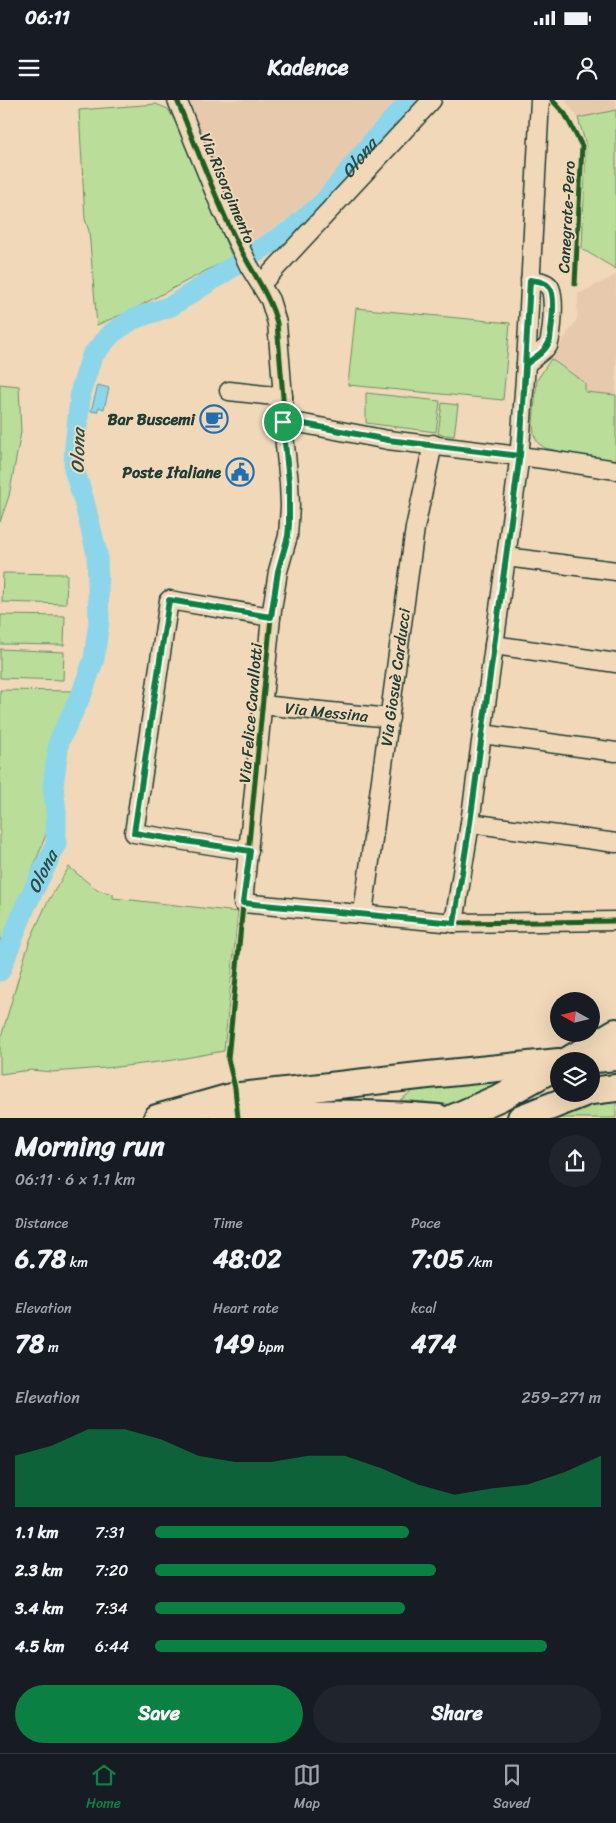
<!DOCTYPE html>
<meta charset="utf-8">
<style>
body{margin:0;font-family:Sriracha,sans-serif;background:#20242c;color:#f1f3f6;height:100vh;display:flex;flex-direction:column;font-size:19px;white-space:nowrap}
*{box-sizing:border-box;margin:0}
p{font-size:16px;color:#9ea1a6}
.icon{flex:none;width:28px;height:28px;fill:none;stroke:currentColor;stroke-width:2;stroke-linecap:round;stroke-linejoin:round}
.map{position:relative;height:1018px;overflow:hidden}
.drawer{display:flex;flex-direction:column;background:#171b24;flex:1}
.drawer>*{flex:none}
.needle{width:32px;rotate:278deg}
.buttons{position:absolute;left:550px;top:892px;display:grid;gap:10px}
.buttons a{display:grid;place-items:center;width:50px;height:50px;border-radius:50%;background:#171b24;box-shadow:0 5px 20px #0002;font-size:25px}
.pin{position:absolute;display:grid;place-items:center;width:42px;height:42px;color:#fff;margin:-21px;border:2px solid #fff;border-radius:50%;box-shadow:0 1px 5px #0007}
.round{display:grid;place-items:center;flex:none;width:52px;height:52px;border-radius:26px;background:#20242c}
.head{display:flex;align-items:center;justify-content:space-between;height:85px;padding:0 15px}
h1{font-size:28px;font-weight:700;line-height:38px}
.metrics{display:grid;grid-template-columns:repeat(3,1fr);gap:8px;height:85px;padding:5px 15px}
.metrics div{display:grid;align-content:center}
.metrics b{font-size:25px;font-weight:700}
.metrics small{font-size:14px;font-weight:400}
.metrics p{font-size:14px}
.chart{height:140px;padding:10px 15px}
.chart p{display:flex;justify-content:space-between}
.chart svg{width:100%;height:90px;margin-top:5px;fill:#0b8043;opacity:.7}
.action{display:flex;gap:10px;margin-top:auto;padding:10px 15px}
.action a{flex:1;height:58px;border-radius:30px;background:#0b8043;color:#fff;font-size:20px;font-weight:700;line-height:58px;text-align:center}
.action a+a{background:#20242c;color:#f1f3f6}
ul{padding:0 15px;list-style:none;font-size:16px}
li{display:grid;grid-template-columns:80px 60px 1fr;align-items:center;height:38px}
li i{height:12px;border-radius:6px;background:#0b8043}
.status{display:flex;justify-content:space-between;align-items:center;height:35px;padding:0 25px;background:#171b24;direction:ltr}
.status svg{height:14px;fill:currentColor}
header{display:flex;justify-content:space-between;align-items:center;height:65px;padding:0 15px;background:#171b24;font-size:22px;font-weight:700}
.menu{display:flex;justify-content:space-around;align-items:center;height:70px;border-top:1px solid #363941;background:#171b24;font-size:14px;color:#9ea1a6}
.menu a{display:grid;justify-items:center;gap:2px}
.menu .selected{color:#0b8043}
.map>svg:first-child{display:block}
.built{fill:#e7caad}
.green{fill:#bade99;stroke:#6c8e66}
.water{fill:#8cd6ec;stroke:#6099a2}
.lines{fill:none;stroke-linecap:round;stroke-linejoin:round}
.river{stroke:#8cd6ec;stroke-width:21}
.minor-casing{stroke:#1f3d34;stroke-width:21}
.highway-casing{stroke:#1f3d34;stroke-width:30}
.minor{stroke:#f0d8b8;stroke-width:18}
.highway{stroke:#f0d8b8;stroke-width:26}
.cycleway-casing{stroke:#f0d8b8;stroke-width:8}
.cycleway{stroke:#1b5e20;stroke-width:5}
.route-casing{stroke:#fff;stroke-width:10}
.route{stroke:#0b8043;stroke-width:6}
.labels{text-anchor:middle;stroke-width:4;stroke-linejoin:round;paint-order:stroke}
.street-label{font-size:16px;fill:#1f3d34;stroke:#f0d8b8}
.poi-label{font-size:16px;font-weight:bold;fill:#1f3d34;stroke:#f0d8b8;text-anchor:end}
.water-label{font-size:18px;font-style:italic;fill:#2a4c46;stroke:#f0d8b8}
</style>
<div class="status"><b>06:11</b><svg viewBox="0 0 49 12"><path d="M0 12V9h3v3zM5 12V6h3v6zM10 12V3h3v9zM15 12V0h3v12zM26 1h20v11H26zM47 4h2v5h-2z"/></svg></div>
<header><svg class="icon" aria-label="menu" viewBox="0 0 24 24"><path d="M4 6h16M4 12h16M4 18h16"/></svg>Kadence<svg class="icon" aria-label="person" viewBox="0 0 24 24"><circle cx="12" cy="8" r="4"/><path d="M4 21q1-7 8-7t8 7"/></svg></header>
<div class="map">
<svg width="616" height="1018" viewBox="0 0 616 1018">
<rect width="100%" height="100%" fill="#f0d8b8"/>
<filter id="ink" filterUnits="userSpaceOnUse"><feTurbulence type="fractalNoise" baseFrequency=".02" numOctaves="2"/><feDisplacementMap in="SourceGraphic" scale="10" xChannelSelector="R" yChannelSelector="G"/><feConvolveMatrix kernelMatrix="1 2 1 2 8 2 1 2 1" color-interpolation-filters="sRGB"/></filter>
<g filter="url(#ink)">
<path class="built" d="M 185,0 L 402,0 L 311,104 L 245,147 L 228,102 Z
M 565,0 L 616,0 L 616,10 L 578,18 Z
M 616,175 L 616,295 L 585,292 L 585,283 L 551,259 L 577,219 L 578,194 Z"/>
<path class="green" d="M 156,4 L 168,9 L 175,21 L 232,157 L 130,211 L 97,225 L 89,131 L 85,119 L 79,10 Z
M 616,10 L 616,169 L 582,149 L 586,45 L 578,18 Z
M 356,208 L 510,223 L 503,300 L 348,285 Z
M 551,259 L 585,283 L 585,292 L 616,295 L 616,364 L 545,348 L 538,343 L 534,335 L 533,323 L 537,280 Z
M 0,284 L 19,286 L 21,332 L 9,396 L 0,422 Z
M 366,293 L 440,301 L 436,332 L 366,323 Z
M 442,303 L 458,305 L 454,336 L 438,334 Z
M 3,473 L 67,474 L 66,504 L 2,502 Z
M 1,515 L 65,516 L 64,545 L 0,544 Z
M 0,549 L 64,552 L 63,580 L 0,578 Z
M 0,590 L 74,591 L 47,665 L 48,729 L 0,856 Z
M 69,767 L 97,790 L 113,794 L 113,798 L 238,812 L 224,951 L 174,960 L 117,967 L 52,972 L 31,970 L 0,974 L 0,941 L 24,859 L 30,840 L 47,803 Z
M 518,973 L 496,987 L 458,1005 L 400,1000 L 429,980 Z
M 616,993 L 616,1018 L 559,1018 L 546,1014 Z"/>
<path class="water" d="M 98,285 L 109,288 L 104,309 L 99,307 L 97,312 L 91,311 Z"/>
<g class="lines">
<path class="river" id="s1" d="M 0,871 L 25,807 L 56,745 L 56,712 L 53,686 L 59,641 L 82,593 L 94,559 L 99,521 L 97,454 L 84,401 L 74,369 L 75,346 L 81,290 L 92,256 L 112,233 L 133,219 L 171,206 L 291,130 L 324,102 L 373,41 L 411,0"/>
<g class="minor-casing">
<g id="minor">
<path d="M 177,0 L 222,110 L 249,166 L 270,200 L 277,223 L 283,297 L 284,336 L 289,383 L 290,406 L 288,436 L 278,471 L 271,517 L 243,803 L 454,823 L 616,821"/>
<path d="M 261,184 L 432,0"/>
<path d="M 526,264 L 548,246 C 552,235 556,195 549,186 C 544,181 537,181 530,180"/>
<path d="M 229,291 L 283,297"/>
<path d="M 283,322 L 304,324 L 388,340 L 543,359 L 616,370"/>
<path d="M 506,457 L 616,471"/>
<path d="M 494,545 L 616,563"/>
<path id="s2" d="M 262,605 L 390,618"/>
<path d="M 482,634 L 616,652"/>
<path d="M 470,723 L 616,743"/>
<path d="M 249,751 L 134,733 L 169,500 L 271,517"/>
<path id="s3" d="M 363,813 L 415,428 L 433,344"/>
<path d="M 454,823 L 470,723 L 519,361 L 526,264 L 540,0"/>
</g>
</g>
<g class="highway-casing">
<path id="highway" d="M 567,961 L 616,932
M 574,961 L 616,957
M 591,991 L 616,988
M 157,1018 L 231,997 L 428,975 L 559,962
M 223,1018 C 295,1012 366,1012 438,1018
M 453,1018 L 501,997 L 555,967
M 521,1018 L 582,994"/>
</g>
<use href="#minor" class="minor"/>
<use href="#highway" class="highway"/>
<g class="cycleway-casing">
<path id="cycleway" d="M 177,0 C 196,46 213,93 235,138 C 248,167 269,192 277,223 L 283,297 L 284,336 L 289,383 L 290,406 L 288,436 L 278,471 L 271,517 L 228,959 L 235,988 L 238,1018
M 552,0 L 565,14 L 582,46 L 575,184
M 243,803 L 454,823 L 616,821"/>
</g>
<use href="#cycleway" class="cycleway"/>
</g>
</g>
<g class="lines" filter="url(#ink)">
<g class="route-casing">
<path id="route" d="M 283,322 L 289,383 L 289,424 L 288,436 L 278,471 L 271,517 L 169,500 L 134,733 L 250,751 L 243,803 L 454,823 L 470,723 L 519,361 L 526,264 C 536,257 546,251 550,240 C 551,228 557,195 549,187 C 544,181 537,181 530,180 L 520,356 L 388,340 L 304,324 L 283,322"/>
</g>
<use href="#route" class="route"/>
</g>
<defs>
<g id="cafe-ring" transform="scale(1.4375)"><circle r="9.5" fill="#f0d8b8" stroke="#1f6fb2" stroke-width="1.5"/><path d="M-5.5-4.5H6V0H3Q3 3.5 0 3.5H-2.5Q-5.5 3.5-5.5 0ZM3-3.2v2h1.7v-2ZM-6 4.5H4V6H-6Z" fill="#1f6fb2"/></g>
<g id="civic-ring" transform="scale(1.4375)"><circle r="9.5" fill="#f0d8b8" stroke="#1f6fb2" stroke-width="1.5"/><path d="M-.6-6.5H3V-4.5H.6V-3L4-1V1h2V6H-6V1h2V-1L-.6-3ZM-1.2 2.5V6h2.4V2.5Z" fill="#1f6fb2"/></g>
</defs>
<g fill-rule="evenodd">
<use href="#cafe-ring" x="214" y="319"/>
<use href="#civic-ring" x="240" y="372"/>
</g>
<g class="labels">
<g class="street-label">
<text transform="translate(228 88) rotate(67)" y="6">Via Risorgimento</text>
<text transform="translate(566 117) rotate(-87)" y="6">Canegrate-Pero</text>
<text dy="6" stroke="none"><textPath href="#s3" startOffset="238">Via Giosuè Carducci</textPath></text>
<text dy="6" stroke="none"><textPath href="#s2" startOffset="65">Via Messina</textPath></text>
<text transform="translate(250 613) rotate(-85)" y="6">Via Felice Cavallotti</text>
</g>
<g class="poi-label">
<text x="195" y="325">Bar Buscemi</text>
<text x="221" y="378">Poste Italiane</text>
</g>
<g class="water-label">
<text dy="6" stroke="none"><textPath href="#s1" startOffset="978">Olona</textPath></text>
<text transform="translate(78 351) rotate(-89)" y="6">Olona</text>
<text dy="6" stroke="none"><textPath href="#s1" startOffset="108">Olona</textPath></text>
</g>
</g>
</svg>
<div class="buttons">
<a><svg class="needle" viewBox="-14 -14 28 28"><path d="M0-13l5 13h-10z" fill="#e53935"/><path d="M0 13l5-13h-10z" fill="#9ea1a6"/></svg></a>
<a><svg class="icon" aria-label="layers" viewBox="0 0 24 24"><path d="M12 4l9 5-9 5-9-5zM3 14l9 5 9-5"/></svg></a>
</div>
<div class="pin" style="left:283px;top:322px;background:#1e9e55"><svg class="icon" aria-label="arrive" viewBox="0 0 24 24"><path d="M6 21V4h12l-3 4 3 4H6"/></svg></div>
</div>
<section class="drawer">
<div class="head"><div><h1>Morning run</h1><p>06:11 · 6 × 1.1 km</p></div><a class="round"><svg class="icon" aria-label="share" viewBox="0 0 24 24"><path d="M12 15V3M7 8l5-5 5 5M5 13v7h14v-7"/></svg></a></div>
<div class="metrics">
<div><p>Distance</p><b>6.78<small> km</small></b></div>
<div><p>Time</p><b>48:02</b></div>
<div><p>Pace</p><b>7:05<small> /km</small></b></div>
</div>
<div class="metrics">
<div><p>Elevation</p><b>78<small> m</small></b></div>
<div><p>Heart rate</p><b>149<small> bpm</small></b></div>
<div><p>kcal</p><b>474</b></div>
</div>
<div class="chart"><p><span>Elevation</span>259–271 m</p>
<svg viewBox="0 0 160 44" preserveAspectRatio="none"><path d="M0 44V19L10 14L20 6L30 6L40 11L50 19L60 22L70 22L80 19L90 19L100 25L110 33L120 38L130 35L140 33L150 27L160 19V44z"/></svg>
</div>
<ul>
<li><b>1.1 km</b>7:31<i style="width:57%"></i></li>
<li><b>2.3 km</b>7:20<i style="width:63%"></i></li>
<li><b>3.4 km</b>7:34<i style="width:56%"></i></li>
<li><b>4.5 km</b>6:44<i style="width:88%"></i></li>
</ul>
<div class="action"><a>Save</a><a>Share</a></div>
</section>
<nav class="menu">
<a class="selected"><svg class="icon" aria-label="home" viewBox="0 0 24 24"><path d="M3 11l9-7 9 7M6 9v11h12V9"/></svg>Home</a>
<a><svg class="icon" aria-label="map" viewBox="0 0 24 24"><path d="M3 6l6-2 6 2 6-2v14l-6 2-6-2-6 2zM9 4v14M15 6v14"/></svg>Map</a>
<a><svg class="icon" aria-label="saved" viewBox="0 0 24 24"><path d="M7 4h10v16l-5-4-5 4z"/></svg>Saved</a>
</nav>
